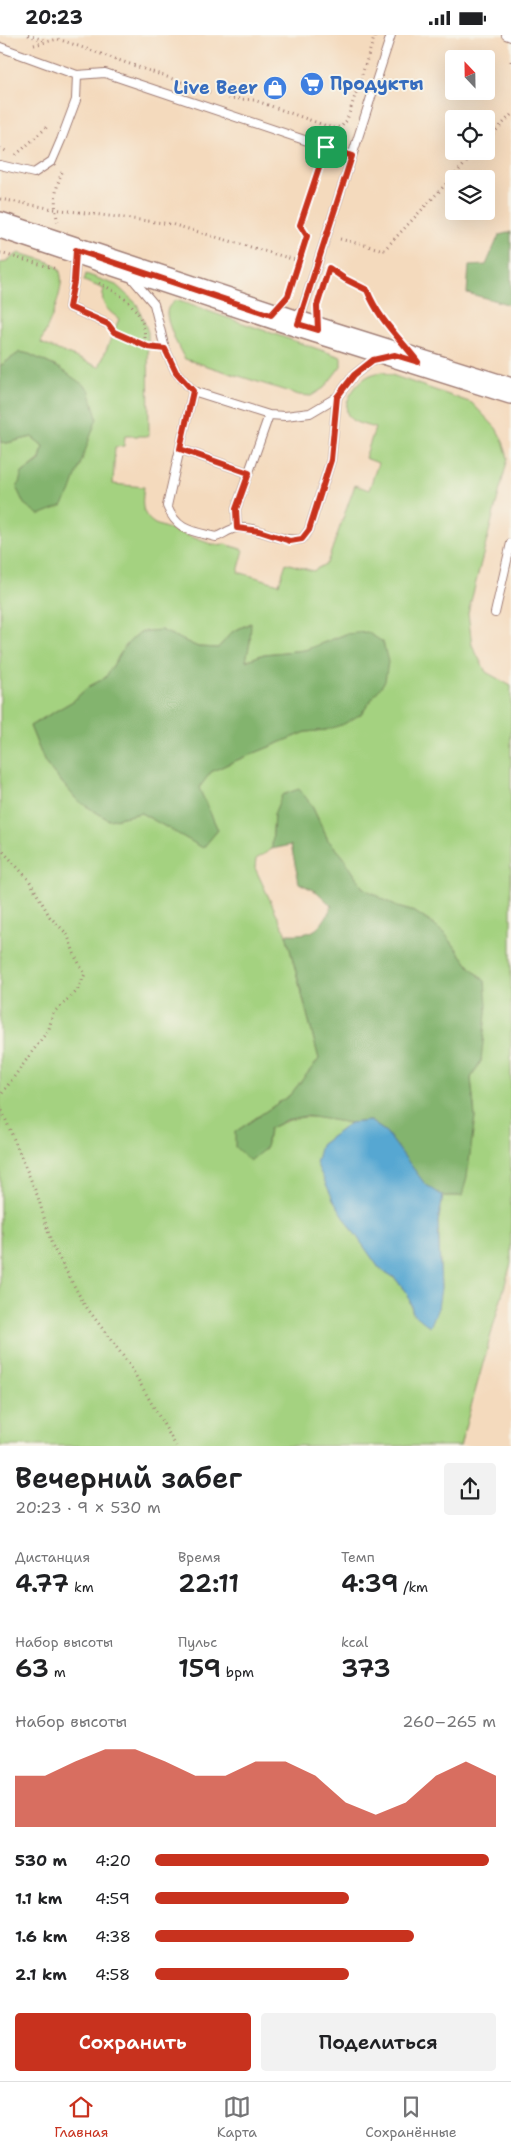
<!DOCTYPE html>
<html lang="ru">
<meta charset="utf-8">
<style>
body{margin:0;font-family:"Shantell Sans",sans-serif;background:#f2f2f2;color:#202124;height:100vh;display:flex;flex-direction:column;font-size:19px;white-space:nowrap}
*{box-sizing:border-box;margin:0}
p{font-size:16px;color:#757577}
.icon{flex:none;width:28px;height:28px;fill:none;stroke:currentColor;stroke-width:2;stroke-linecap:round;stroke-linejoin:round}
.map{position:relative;height:1411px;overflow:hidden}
.sheet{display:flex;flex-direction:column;background:#fff;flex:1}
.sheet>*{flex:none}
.needle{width:32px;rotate:338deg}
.fabs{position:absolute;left:445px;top:15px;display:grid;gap:10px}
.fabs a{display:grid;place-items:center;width:50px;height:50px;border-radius:5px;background:#fff;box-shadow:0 5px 20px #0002;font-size:25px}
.pin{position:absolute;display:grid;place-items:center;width:42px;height:42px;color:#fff;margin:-21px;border-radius:10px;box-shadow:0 2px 8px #0006}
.round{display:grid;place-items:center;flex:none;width:52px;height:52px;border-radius:5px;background:#f2f2f2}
.headline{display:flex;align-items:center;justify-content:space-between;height:85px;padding:0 15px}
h1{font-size:28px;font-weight:600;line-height:38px}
.stats{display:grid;grid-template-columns:repeat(3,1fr);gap:8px;height:85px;padding:5px 15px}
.stats div{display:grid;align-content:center}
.stats b{font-size:25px;font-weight:600}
.stats small{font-size:14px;font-weight:400}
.stats p{font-size:14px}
.chart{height:140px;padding:10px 15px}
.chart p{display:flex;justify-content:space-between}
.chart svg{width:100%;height:90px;margin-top:5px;fill:#c8321e;opacity:.7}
.button{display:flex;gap:10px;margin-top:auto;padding:10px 15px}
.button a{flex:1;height:58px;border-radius:5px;background:#c8321e;color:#fff;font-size:20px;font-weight:600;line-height:58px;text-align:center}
.button a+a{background:#f2f2f2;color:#202124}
ul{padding:0 15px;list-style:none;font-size:16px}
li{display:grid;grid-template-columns:80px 60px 1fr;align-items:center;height:38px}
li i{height:12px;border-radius:6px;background:#c8321e}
.status{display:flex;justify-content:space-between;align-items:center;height:35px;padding:0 25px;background:#fff;direction:ltr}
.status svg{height:14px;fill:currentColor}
.tabs{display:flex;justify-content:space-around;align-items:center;height:70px;border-top:1px solid #e0e0e0;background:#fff;font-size:14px;color:#757577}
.tabs a{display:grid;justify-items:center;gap:2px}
.tabs .on{color:#c8321e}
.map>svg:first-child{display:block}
.green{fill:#a4d280;stroke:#777856;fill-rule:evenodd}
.forest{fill:#83b46e;stroke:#666a4c}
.water{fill:#57a7d2;stroke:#50637e}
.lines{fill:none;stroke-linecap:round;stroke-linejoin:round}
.lane-casing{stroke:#9f7c74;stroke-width:10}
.primary-casing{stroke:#9f7c74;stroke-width:28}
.path{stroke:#9f7c74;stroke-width:3;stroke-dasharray:1 4;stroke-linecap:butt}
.lane{stroke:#fff;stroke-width:8}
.primary{stroke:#fff;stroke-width:25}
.route-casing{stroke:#fff;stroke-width:10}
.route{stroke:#c8321e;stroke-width:6}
.labels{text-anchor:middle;stroke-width:4;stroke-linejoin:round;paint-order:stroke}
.shop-label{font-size:18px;font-weight:bold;fill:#366cbe;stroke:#f7f3e8;text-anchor:start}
</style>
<div class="status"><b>20:23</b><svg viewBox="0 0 49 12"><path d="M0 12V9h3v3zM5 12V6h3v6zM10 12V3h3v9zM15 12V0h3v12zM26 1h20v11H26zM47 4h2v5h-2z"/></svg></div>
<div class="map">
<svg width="511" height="1411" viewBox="0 0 511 1411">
<rect width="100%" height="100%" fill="#f7f3e8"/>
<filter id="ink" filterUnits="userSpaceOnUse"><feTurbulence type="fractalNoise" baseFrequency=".02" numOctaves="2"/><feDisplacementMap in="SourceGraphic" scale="10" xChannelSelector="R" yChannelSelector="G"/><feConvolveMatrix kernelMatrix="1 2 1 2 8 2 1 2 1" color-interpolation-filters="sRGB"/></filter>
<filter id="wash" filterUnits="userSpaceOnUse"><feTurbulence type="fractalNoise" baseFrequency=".0096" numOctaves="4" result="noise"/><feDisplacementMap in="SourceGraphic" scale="20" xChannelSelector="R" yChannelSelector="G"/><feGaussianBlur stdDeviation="1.12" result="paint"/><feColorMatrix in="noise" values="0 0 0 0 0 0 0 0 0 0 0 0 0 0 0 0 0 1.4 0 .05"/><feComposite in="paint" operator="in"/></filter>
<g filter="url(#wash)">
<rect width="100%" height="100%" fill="#f4dabd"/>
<path class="green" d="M 19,218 C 28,221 49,225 56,231 C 72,244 47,291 41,308 L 99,332 L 119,284 C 108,275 99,270 104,254 L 84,246 L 86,239 L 116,250 L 137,269 L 148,297 L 149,401 L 125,401 L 124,411 L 115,412 L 113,449 L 144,452 C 142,468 140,479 155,489 L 214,510 L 225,509 L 244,515 L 238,537 L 279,549 L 286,528 L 313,536 L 327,528 L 355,450 L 369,455 L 378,428 L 365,423 L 375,393 C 369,391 358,389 352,385 C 338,374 354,351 364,344 C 370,339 376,338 383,337 L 472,368 L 496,393 L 503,406 L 508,423 L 468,578 L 472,610 L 486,637 L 511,651 L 511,1228 L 460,1411 L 0,1411 L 0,407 L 7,408 L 32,402 L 43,411 L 40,424 L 22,438 L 39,480 L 61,334 L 29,319 L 20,317 L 0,331 L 0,227 L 3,228 ZM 250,588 L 250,607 L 245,626 L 264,619 L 305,615 L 346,599 L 326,695 L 306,697 L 230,728 L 211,737 L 198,753 L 218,795 L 203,812 L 141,778 L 109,785 L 78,766 L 45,728 L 30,691 L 73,666 L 88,652 L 105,643 L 126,610 L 140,597 L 161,595 L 198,612 L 218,613 L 232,597 ZM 311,769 L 328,805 L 342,820 L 363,853 L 397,872 L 415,877 L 446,900 L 471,933 L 485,946 L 481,1026 L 471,1043 L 475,1082 L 462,1161 L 443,1161 L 438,1187 L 441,1253 L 413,1279 L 408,1260 L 395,1243 L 379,1233 L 333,1164 L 321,1110 L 350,1088 C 314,1082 303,1076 269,1094 L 266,1113 L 235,1097 L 290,1060 L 319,1024 L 286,899 L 255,833 L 256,824 L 272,814 L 274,779 Z
M 176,265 L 341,322 L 341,331 L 324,353 L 311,361 L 299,360 L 185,324 C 179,315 167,289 167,278 C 167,272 171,269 176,265 Z"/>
<path class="forest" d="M 511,197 L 511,270 L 467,258 L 469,231 L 486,230 L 499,200 Z
M 20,317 L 29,319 L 61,334 L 89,354 L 97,383 L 70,458 L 62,471 L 39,480 L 24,469 L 17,454 L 22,438 L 40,425 L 43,411 L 32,402 L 7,408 L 0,407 L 0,331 Z
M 251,588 L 250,607 L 246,626 L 264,619 L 305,615 L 346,599 L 367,597 L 383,607 L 388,627 L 385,646 L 361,679 L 344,689 L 326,695 L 306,697 L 230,728 L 211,737 L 199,753 L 218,795 L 203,813 L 141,778 L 109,785 L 78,766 L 45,728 L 30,691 L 73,666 L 88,652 L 105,643 L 126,610 L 140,597 L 161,595 L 198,612 L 218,613 L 232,597 Z
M 299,754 L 311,769 L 328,805 L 342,820 L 363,853 L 397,872 L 415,877 L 430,887 L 446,900 L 471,933 L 485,946 L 487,970 L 481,1026 L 471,1043 L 475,1082 L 467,1142 L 462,1161 L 443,1161 L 425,1150 L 386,1097 L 370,1086 L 350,1088 L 306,1081 L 286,1085 L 269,1094 L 266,1113 L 250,1126 L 235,1112 L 235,1097 L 290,1060 L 319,1024 L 286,899 C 315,900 319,896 332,871 L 317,857 L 299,848 L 291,810 L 272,814 L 274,779 L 282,760 Z"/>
<path class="water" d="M 370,1086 L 386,1097 L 425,1149 L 443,1161 L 438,1187 L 441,1253 L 438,1273 L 430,1292 L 413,1278 L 408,1260 L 395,1243 L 379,1233 L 355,1199 L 333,1164 L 316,1128 L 321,1110 L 350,1088 Z"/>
</g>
<g filter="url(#ink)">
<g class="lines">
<g class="lane-casing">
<path id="lane" d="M 506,0 L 511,2
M 0,12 L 77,40
M 0,130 L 34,138 L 52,126 L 61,105 L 76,65 L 77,40 L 105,38 L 352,121
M 76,220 L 74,247 L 69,272 L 108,289
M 131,242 L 154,269 L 165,314 L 176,337 L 193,356 L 269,380 L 285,381 L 310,378 L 337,362 L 354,340 L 373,325 L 382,323
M 299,286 L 391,0
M 193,356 L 167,471 C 177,496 192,496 216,502 C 222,500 231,493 237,493 C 260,491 278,508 302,504 L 309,495 L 331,425 L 337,362
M 180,414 L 249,438
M 237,493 L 236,474 L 269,380
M 495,578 L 511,508"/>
</g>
<g class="primary-casing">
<path id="primary" d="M 0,190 L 298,289 L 511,356"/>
</g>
<path class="path" d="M 28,0 L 47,6
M 34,10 L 58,4 L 210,57
M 511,26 L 511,27
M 228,63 L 254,65 L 332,93 L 341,92 L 347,85 L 375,0
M 486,106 L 511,80
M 0,113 L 8,117
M 16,120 L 47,92
M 0,164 L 54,174 L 171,189 L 299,226
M 58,187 C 53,169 55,152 63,135
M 340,204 L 384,215 L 477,116
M 0,218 L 57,234
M 330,234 L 345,244 L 367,255 L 373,269 L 389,294
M 99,248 C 127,262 147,277 145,311
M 286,263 L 307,201 L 300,190 L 322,123
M 116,298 L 152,313
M 0,813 L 29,845 L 50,882 L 67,899 L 76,923 L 85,939 L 77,956 L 53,978 L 49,994 L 0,1061
M 0,1071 L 38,1162 L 52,1210 L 84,1269 L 129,1329 L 176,1411"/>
<use href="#lane" class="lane"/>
<use href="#primary" class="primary"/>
</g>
</g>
<g class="lines" filter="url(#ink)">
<g class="route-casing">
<path id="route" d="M 326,112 L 352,121 L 298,289 L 318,295 L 317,271 L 329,233 L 345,244 L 367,255 C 379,285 399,302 418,327 L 395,320 L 373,325 L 354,340 L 337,362 L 331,425 L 309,495 L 302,504 L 290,506 L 259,496 L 237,493 L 236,474 L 249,438 L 180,414 L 193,356 L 176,337 L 165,314 L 148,312 L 114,297 L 108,289 L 69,272 L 74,247 L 76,215 L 271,280 L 288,261 L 307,201 L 300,190 Z"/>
</g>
<use href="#route" class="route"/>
</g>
<defs>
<g id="supermarket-disc" transform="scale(1.25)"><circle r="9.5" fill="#3f7fe0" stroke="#f7f3e8"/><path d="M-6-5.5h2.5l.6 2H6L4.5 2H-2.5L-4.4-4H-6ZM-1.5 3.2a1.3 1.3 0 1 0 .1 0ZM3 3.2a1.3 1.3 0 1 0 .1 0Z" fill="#fff"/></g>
<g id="shop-disc" transform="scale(1.25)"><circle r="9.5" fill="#3f7fe0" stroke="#f7f3e8"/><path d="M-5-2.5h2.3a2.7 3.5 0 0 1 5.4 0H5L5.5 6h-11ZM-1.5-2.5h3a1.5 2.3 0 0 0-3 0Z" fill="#fff"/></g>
</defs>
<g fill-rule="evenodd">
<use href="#supermarket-disc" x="312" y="49"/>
<use href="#shop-disc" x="275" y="53"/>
</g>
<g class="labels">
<g class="shop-label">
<text x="330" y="55">Продукты</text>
<text x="258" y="59" text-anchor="end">Live Beer</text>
</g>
</g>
</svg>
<div class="fabs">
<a><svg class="needle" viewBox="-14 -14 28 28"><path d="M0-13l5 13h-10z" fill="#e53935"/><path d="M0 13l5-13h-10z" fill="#757577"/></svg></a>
<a><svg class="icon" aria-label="locate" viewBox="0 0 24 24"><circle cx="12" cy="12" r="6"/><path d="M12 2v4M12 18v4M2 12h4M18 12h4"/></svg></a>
<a><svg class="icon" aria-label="layers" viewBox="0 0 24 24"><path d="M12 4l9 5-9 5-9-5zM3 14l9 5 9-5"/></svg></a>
</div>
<div class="pin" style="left:326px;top:112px;background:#1e9e55"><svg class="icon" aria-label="arrive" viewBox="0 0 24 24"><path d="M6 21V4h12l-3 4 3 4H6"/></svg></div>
</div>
<section class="sheet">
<div class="headline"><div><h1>Вечерний забег</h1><p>20:23 · 9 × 530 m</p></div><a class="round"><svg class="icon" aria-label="share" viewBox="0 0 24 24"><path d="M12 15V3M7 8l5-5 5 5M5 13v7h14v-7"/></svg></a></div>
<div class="stats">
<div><p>Дистанция</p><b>4.77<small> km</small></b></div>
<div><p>Время</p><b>22:11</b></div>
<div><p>Темп</p><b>4:39<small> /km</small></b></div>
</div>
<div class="stats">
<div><p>Набор высоты</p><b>63<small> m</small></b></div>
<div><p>Пульс</p><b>159<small> bpm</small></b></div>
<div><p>kcal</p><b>373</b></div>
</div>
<div class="chart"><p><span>Набор высоты</span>260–265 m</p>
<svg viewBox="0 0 160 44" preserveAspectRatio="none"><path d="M0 44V19L10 19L20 12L30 6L40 6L50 12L60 19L70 19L80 12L90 12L100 19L110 32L120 38L130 32L140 19L150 12L160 19V44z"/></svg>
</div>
<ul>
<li><b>530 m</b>4:20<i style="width:98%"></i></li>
<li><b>1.1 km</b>4:59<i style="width:57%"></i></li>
<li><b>1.6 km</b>4:38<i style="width:76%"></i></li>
<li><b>2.1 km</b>4:58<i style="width:57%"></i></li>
</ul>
<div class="button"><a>Сохранить</a><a>Поделиться</a></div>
</section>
<nav class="tabs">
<a class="on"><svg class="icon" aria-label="home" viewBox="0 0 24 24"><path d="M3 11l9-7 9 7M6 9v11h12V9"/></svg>Главная</a>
<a><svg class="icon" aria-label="map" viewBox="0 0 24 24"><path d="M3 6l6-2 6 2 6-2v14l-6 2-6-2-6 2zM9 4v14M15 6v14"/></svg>Карта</a>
<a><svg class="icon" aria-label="saved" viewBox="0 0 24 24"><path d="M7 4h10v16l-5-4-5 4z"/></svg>Сохранённые</a>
</nav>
